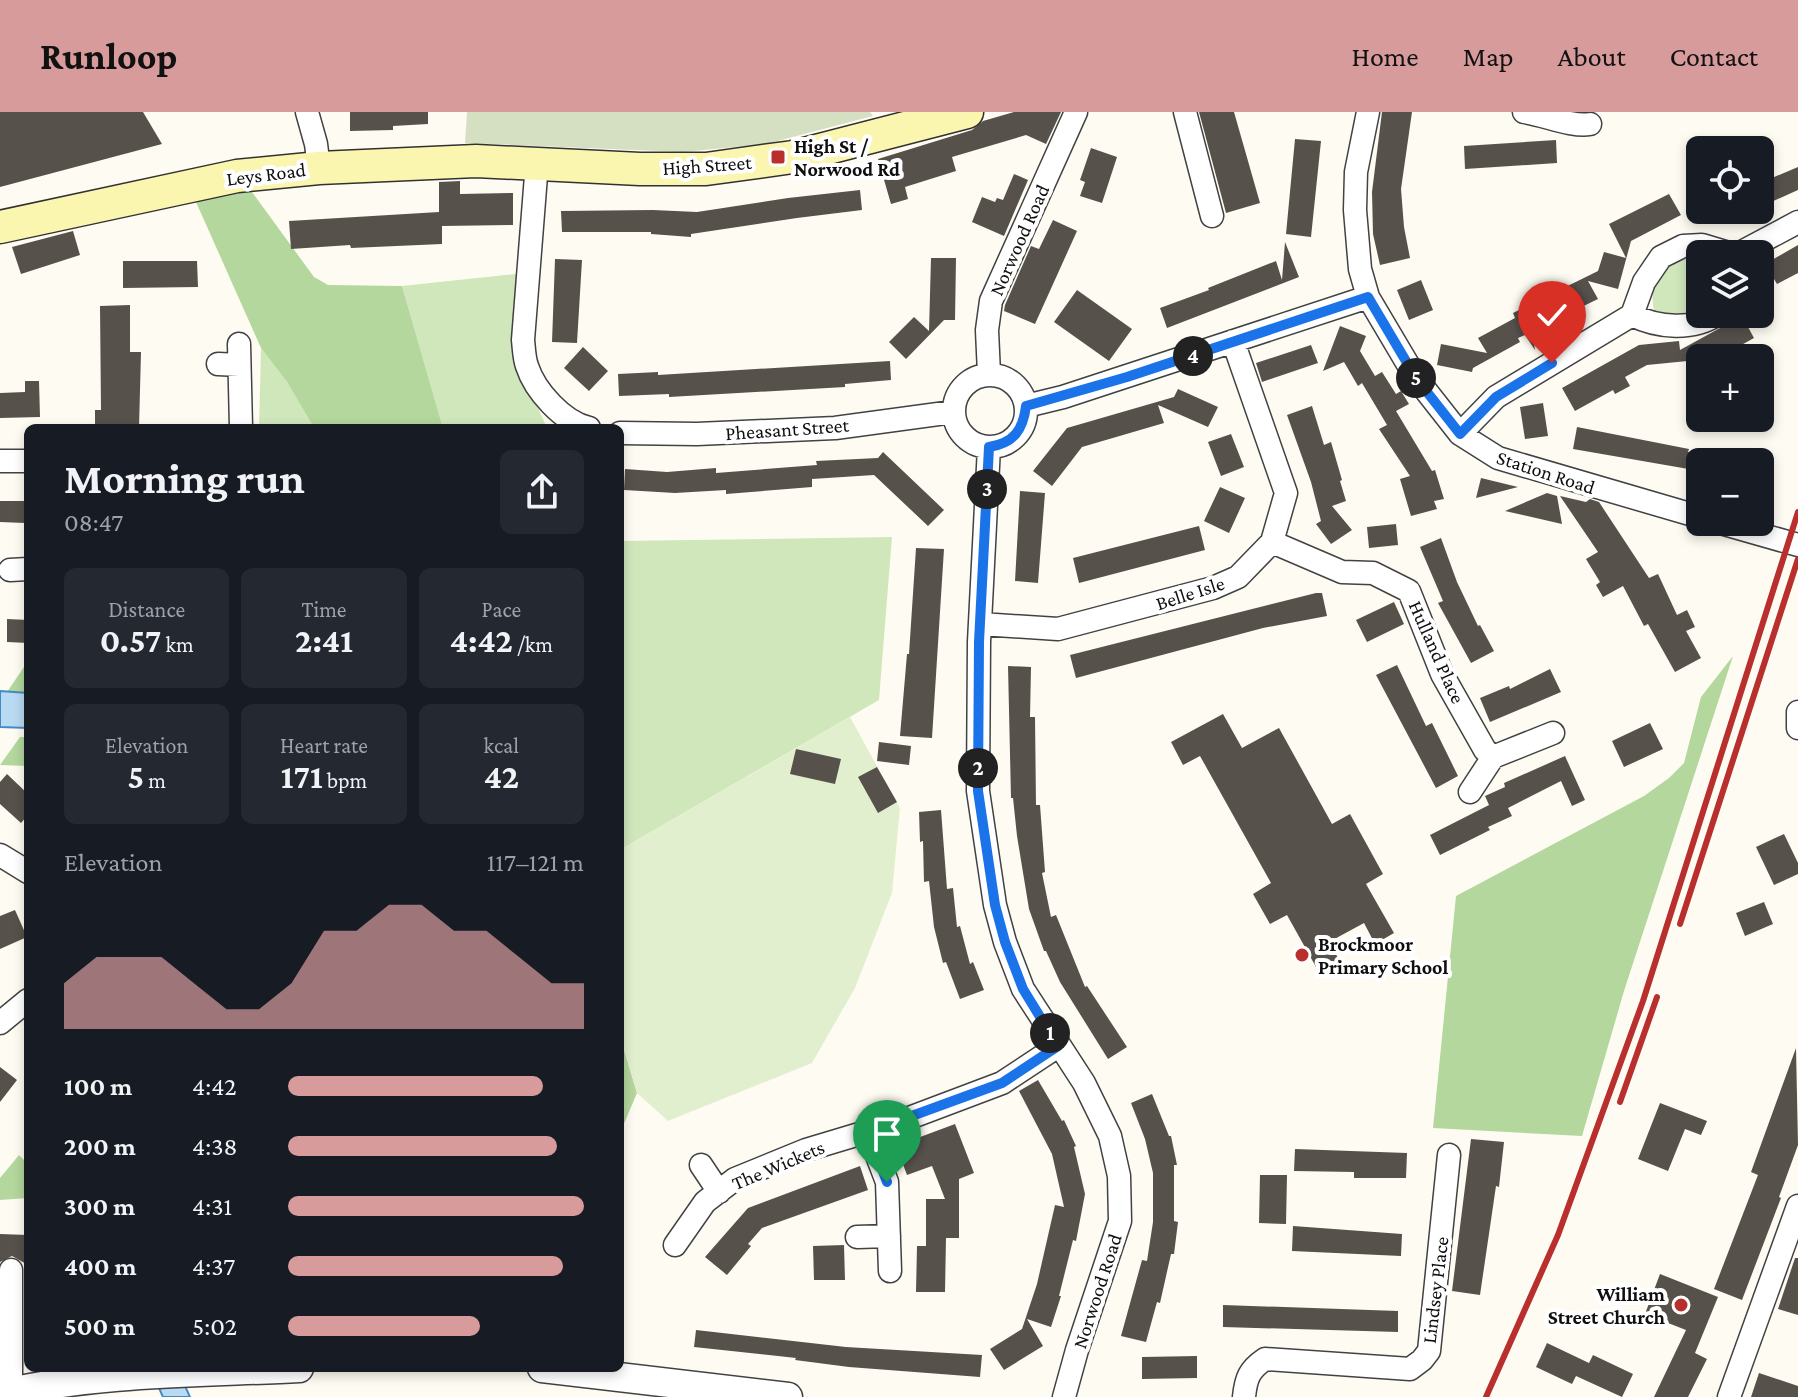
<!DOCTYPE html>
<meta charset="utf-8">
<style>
body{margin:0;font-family:"Crimson Pro",serif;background:#242831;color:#f1f3f6;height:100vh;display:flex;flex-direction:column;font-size:30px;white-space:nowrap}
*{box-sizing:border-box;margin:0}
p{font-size:26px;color:#9ea1a6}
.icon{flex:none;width:44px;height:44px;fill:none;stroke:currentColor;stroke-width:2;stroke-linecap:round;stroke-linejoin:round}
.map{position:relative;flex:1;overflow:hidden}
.drawer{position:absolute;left:24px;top:312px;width:600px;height:948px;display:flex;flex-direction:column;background:#171b24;border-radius:12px;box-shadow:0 4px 12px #0003}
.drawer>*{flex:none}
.tools{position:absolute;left:1686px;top:24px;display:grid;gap:16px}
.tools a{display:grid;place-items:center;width:88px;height:88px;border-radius:12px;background:#171b24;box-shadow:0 4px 12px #0003;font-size:40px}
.pin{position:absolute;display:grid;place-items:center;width:68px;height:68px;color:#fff;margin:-82px -34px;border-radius:50% 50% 50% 0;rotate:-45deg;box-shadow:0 0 8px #0007}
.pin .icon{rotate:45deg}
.km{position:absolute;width:40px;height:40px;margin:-20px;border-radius:50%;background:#222;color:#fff;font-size:22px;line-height:40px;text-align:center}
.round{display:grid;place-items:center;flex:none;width:84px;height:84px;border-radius:12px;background:#242831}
.headline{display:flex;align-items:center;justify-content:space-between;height:136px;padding:0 40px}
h1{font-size:44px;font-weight:700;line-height:60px}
.stats{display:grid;grid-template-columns:repeat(3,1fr);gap:12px;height:136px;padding:8px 40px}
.stats div{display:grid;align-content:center;border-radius:12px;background:#242831;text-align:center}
.stats b{font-size:34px;font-weight:700}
.stats small{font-size:22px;font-weight:400}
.stats p{font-size:22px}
.chart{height:224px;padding:16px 40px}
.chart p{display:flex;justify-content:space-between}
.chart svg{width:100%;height:144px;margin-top:8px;fill:#d79b9c;opacity:.7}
ul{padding:0 40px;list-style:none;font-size:26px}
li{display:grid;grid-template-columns:128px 96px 1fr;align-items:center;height:60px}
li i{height:20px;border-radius:10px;background:#d79b9c}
header{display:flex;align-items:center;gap:48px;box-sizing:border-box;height:112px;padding:0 40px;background:#d79b9c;color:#111}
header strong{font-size:38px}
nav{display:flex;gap:44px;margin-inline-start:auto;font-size:28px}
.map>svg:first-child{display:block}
.green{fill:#d0e7bc}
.forest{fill:#b4d79d}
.cemetery{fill:#d5e0c3}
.pitch{fill:#e2efce}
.water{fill:#b9daf3;stroke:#448bc6;stroke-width:2}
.building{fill:#57514c}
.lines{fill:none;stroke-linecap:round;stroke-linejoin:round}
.minor-casing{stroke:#424242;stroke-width:25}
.tertiary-casing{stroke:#424242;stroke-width:31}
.secondary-casing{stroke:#313131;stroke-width:35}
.minor{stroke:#fff;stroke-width:22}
.tertiary{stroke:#fff;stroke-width:28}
.secondary{stroke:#faf6b0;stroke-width:32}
.rail{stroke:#b82f2e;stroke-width:6}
.route-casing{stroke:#fff;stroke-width:16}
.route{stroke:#1a73e8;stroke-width:10}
.poi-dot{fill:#b82f2e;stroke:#fff;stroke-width:3}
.labels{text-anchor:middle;stroke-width:8;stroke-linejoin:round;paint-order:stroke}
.poi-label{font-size:20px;font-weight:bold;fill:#0f0f0f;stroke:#fff;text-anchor:start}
.street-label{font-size:20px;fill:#0f0f0f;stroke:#fff}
</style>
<header>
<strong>Runloop</strong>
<nav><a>Home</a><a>Map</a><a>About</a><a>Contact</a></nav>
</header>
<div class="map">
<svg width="1798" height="1285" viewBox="0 0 1798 1285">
<rect width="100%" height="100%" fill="#fefcf2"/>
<path class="green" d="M 1693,143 L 1700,143 L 1700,199 L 1661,204 L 1654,198 C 1647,165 1665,153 1693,143 Z
M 525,161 L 523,262 L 547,316 L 443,316 L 402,174 Z
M 261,236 L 287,270 L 314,316 L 259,316 Z
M 892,425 L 879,588 L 620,738 L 620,429 Z"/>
<path class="forest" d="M 249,76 L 314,165 L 328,173 L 402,174 L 443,316 L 314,316 L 287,270 L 261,236 L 196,90 Z
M 1733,544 L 1624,879 L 1582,1024 L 1433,1016 L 1456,784 L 1644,684 L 1669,666 L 1684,651 L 1701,585 Z
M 26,552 L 28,552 L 28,581 L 7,580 Z
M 20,625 L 28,625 L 28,654 L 0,653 Z
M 620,924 L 637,981 L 620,1021 Z
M 19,1043 L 28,1052 L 28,1086 L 0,1088 L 0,1066 Z"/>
<path class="cemetery" d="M 467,0 L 870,0 L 873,4 L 766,32 L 683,40 L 465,31 Z"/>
<path class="pitch" d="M 850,605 L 900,696 L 892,781 L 855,876 L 812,951 L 668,1009 L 637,981 L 620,924 L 620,738 Z"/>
<path class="water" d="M 0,579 L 28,581 L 28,616 L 0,615 Z
M 150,1256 L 177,1256 L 190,1285 L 163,1285 Z"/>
<path class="building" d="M 0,0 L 143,0 L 162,32 L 0,75 Z
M 350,0 L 428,0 L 428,12 L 393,14 L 393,18 L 350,19 Z
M 1014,0 L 1061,0 L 1046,32 L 1026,23 L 952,45 L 956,59 L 905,75 L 908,87 L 891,92 L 878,47 L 972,18 L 983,9 Z
M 1199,0 L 1234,0 L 1260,91 L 1226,101 Z
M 1382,0 L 1412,0 L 1401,77 L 1404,115 L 1410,146 L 1380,153 L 1373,122 L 1372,80 Z
M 1295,27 L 1321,29 L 1311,125 L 1286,122 Z
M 1556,28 L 1557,51 L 1465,57 L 1464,34 Z
M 1091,36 L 1117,45 L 1102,91 L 1080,84 L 1085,70 L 1080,68 Z
M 1798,55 L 1798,78 L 1760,95 L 1760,71 Z
M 1014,62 L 1028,68 L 1004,124 L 972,110 L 982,85 L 995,90 L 997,86 L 1003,88 Z
M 460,69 L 460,82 L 513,81 L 513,113 L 442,114 L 442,132 L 351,136 L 350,133 L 291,137 L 289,109 L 439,100 L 439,70 Z
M 860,78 L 862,98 L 797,106 L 691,122 L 691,125 L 651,122 L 651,120 L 562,120 L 561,99 L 653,98 L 697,100 L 788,86 Z
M 1669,82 L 1681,103 L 1631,129 L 1618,177 L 1588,169 L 1598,187 L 1532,219 L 1535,238 L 1525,223 L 1518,226 L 1520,230 L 1473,256 L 1472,260 L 1437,253 L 1441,232 L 1487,241 L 1478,226 L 1515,206 L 1513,201 L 1598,159 L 1604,140 L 1626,146 L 1609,112 Z
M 1053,108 L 1077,119 L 1035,212 L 1004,199 L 1005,193 L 1031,134 L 1039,137 Z
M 73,119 L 80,143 L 21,162 L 12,135 Z
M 1285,130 L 1299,165 L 1167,216 L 1160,196 L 1209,178 L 1208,176 L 1276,149 L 1282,168 Z
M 1798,133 L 1798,161 L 1777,172 L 1765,152 Z
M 931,146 L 956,146 L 955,208 L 944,208 L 906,247 L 889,230 L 914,205 L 929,219 Z
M 555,147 L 582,148 L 577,231 L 552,230 Z
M 123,149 L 197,149 L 198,175 L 123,176 Z
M 1421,168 L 1433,198 L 1409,208 L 1397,178 Z
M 1077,178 L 1132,217 L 1109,249 L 1054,210 Z
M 130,193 L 130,240 L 141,240 L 139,316 L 95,316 L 95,298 L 101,298 L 100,194 Z
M 1742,204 L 1754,226 L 1718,246 L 1647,253 L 1625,265 L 1630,274 L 1615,282 L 1613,278 L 1575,299 L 1562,276 L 1639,233 L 1679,229 L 1680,238 Z
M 1340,214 L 1366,224 L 1360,239 L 1375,264 L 1382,260 L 1396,282 L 1401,279 L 1409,292 L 1396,299 L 1432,359 L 1435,358 L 1444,387 L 1434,389 L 1437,397 L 1411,404 L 1400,367 L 1410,364 L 1379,317 L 1387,313 L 1362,271 L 1358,274 L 1344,250 L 1323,259 Z
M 1311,233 L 1318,251 L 1262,270 L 1256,251 Z
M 583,235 L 608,259 L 589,279 L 564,256 Z
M 890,249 L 891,268 L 845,272 L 845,275 L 669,285 L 669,282 L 619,284 L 618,262 L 658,260 L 658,263 Z
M 25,269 L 39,269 L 40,305 L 0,306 L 0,281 L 25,280 Z
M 1178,277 L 1218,295 L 1208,315 L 1158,293 L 1164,311 L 1082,335 L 1052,374 L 1033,359 L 1067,316 L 1174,285 Z
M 1543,291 L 1548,324 L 1525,327 L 1520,295 Z
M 1312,294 L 1324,333 L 1331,330 L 1342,368 L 1340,369 L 1346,389 L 1332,394 L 1352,418 L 1331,432 L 1316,412 L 1321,409 L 1311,370 L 1287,303 Z
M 1577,315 L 1689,337 L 1688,340 L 1700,342 L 1700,359 L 1573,337 Z
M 1231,322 L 1244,355 L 1221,364 L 1208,330 Z
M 883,340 L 944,398 L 928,414 L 874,363 L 812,367 L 812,375 L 726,382 L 726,378 L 675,381 L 624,378 L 625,357 L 667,360 L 716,356 L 716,361 L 817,353 L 816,349 L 878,346 Z
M 1481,366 L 1518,375 L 1476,386 Z
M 1220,375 L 1245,386 L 1229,421 L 1204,409 Z
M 1020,379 L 1045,381 L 1038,471 L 1015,469 Z
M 1547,381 L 1557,384 L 1562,412 L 1505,399 Z
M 1560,384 L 1586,390 L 1590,387 L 1599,390 L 1649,466 L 1658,462 L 1677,503 L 1687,498 L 1695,515 L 1686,519 L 1701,546 L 1675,560 L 1648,512 L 1644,514 L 1623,474 L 1603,485 L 1596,473 L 1600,470 L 1586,447 L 1598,440 Z
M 0,389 L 28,389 L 25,411 L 0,410 Z
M 1396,412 L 1398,433 L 1369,436 L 1367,415 Z
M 1199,414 L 1205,438 L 1079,471 L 1073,446 Z
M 1441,426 L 1457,470 L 1478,514 L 1480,513 L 1494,539 L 1471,551 L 1438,491 L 1443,489 L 1420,435 Z
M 916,436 L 944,437 L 932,626 L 900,624 L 907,542 L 909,542 Z
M 1316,481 L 1322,481 L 1327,504 L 1263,516 L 1076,566 L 1070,543 Z
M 1394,490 L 1404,512 L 1367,530 L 1356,508 Z
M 7,507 L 28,508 L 28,531 L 7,530 Z
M 1397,553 L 1426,614 L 1432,611 L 1458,664 L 1436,676 L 1376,563 Z
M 1008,554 L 1031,555 L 1030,605 L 1035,605 L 1036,693 L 1040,693 L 1045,760 L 1042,761 L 1051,805 L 1056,803 L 1085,875 L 1087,874 L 1127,935 L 1108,947 L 1060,870 L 1046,839 L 1044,839 L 1029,797 L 1017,724 L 1013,686 L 1011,686 Z
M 1550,557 L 1561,580 L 1490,610 L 1480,586 L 1509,574 L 1510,577 Z
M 1223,602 L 1242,636 L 1279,616 L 1332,712 L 1350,702 L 1383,762 L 1366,772 L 1394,821 L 1375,832 L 1364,811 L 1329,830 L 1342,853 L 1321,864 L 1287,803 L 1270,812 L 1253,782 L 1271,771 L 1200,644 L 1183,653 L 1171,630 Z
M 1650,611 L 1663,637 L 1624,655 L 1612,629 Z
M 879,630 L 911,634 L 909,653 L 877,649 Z
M 796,637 L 841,647 L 835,672 L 790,662 Z
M 1565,644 L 1585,688 L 1572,694 L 1561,669 L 1508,696 L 1512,704 L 1488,715 L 1490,718 L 1440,743 L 1430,723 L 1489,693 L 1485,684 L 1505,675 L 1504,671 Z
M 877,655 L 897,690 L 878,701 L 858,665 Z
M 7,662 L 28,682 L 28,703 L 21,711 L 0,692 L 0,670 Z
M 941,698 L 947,777 L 953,776 L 957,815 L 960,814 L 970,852 L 973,850 L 984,878 L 960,887 L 946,850 L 943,851 L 934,815 L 929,769 L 924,770 L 923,729 L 920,730 L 919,700 Z
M 1784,722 L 1798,751 L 1798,762 L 1774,773 L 1756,735 Z
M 1764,790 L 1773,812 L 1745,824 L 1736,801 Z
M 15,798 L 27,825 L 0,837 L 0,804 Z
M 1796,936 L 1798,1033 L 1779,1085 L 1781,1086 L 1742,1188 L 1714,1177 L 1758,1063 L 1751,1060 Z
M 0,955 L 17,968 L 0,990 Z
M 1038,968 L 1062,1009 L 1064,1008 L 1076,1034 L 1074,1035 L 1085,1082 L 1076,1129 L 1073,1128 L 1059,1184 L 1061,1184 L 1051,1215 L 1027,1207 L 1043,1234 L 1004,1258 L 990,1237 L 1022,1217 L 1037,1172 L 1055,1093 L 1064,1095 L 1052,1042 L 1019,979 Z
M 1152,982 L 1169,1024 L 1171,1024 L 1177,1053 L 1174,1053 L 1174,1109 L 1178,1110 L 1174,1142 L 1171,1142 L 1160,1191 L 1157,1190 L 1146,1230 L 1121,1224 L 1142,1148 L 1147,1149 L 1153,1110 L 1153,1061 L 1145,1027 L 1131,991 Z
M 1660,991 L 1707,1009 L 1701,1023 L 1685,1017 L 1668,1059 L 1638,1047 Z
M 955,1012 L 974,1061 L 959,1067 L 959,1126 L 946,1126 L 945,1180 L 916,1180 L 917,1134 L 926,1134 L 926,1087 L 945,1087 L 932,1054 L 907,1063 L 896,1034 Z
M 1471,1027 L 1504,1030 L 1499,1075 L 1496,1074 L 1480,1183 L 1452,1179 Z
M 1295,1037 L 1407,1041 L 1406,1066 L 1354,1066 L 1354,1060 L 1294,1059 Z
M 860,1054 L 868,1078 L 762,1116 L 748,1132 L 751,1134 L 727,1163 L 705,1145 L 748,1096 Z
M 1260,1063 L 1287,1063 L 1286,1112 L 1259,1111 Z
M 1293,1114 L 1402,1122 L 1401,1144 L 1292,1139 Z
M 0,1122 L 28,1123 L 28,1153 L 12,1144 L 0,1150 Z
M 844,1133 L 845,1168 L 814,1168 L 813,1134 Z
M 1795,1146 L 1798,1146 L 1798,1203 L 1778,1197 Z
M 1660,1162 L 1718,1185 L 1695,1241 L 1707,1247 L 1688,1285 L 1654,1285 L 1686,1218 L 1645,1202 Z
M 1223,1193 L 1398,1199 L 1398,1220 L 1223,1215 Z
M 696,1218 L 846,1235 L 982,1243 L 980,1265 L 849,1255 L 795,1248 L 796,1246 L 694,1235 Z
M 1547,1231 L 1589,1251 L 1593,1243 L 1633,1262 L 1622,1285 L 1576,1264 L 1572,1272 L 1536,1255 Z
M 1197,1244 L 1197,1266 L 1142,1267 L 1142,1245 Z
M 1759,1261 L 1798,1274 L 1798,1285 L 1751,1285 Z"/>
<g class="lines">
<g class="minor-casing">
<path id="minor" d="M 307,0 L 316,32 L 319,56
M 1185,0 L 1212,104
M 1368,0 L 1356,60 L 1355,98 L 1360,157 L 1368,185 L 1416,266 L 1460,322 L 1498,346 L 1700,405
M 1524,0 C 1545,3 1571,15 1590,12
M 537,51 L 523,228 C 524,236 524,246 527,254 C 535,279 563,310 589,316
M 1738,142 L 1798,110
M 1632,203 C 1658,216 1693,219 1718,202
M 239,232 L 241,316
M 218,252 L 239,253
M 989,262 L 987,218 L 991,189 L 1076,0
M954 299a36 36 0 1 1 72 0a36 36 0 1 1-72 0Z
M 1026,294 L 1063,285 L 1368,185
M 620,321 L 697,322 L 835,316 L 953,300
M 1460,322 L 1496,285 L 1632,203 L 1644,170 L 1661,145 L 1683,134 L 1702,133 L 1732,142
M 989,335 L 979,530 L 978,679 L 995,793 L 1005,830 L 1023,877 L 1084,971 L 1110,1024 L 1119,1064 L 1120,1109 L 1077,1238 L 1064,1285
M 0,349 L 28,349
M 1717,410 L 1798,433
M 1272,430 L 1342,460 L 1373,461 L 1409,479 L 1442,562 L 1485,638 L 1493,645
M 10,458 L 28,457
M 981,512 L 1058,517 L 1213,476 L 1238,465 L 1272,430 L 1286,381 L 1233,229
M 1798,600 L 1798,616
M 1470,680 L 1493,645 L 1553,621
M 0,743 L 28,760
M 0,911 L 28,888
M 868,1020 L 887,1070 L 890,1159
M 701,1053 L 719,1080
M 857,1125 L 889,1124
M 675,1133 L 705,1090 L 735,1067 L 806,1038 L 896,1011 L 1002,971 L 1058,934
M 11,1279 L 11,1158
M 1244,1285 C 1246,1266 1249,1258 1265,1247 L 1410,1257 L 1422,1248 L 1429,1239 L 1449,1043
M 1729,1285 L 1798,1094"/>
</g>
<g class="tertiary-casing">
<path id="tertiary" d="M 542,1256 L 788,1285
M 0,1282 C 98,1260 199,1261 299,1256"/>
</g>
<g class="secondary-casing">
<path id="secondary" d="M 0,115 L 237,64 L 319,56 L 476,49 L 640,57 L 706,57 L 793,45 L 967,0"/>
</g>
<use href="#minor" class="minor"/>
<use href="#tertiary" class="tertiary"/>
<use href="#secondary" class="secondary"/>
<path class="rail" d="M 1680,812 L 1798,447
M 1620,990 L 1657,885
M 1486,1285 L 1558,1123 L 1643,889 L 1798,400"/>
</g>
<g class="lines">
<g class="route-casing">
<path id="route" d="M 887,1070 L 868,1020 L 1002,971 L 1058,934 L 1023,877 L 1005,830 L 995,793 L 978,679 L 979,530 L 989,335 C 1014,331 1023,318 1026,294 L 1127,265 L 1368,185 L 1416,266 L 1460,322 L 1496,285 L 1552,251"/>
</g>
<use href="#route" class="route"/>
</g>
<g class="poi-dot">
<rect x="770" y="37" width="16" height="16" rx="4"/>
<circle cx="1302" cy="843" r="8"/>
<circle cx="1681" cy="1193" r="8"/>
</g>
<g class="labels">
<g class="poi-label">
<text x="794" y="41">High St /<tspan x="794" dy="23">Norwood Rd</tspan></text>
<text x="1318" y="839">Brockmoor<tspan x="1318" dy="23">Primary School</tspan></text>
<text x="1665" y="1189" text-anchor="end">William<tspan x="1665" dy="23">Street Church</tspan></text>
</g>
<g class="street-label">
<text transform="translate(707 53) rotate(-4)" y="7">High Street</text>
<text transform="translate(266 62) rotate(-7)" y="7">Leys Road</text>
<text transform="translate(1019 128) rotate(-66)" y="7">Norwood Road</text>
<text transform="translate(787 317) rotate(-4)" y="7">Pheasant Street</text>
<text transform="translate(1546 360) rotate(18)" y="7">Station Road</text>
<text transform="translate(1190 481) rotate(-18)" y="7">Belle Isle</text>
<text transform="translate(1437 540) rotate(66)" y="7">Hulland Place</text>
<text transform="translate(778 1053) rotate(-23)" y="7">The Wickets</text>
<text transform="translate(1435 1178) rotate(-83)" y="7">Lindsey Place</text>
<text transform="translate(1097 1179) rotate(-72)" y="7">Norwood Road</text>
</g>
</g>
</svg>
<div class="tools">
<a><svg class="icon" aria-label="locate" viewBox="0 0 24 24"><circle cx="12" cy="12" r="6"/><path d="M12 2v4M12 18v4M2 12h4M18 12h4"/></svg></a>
<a><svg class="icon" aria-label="layers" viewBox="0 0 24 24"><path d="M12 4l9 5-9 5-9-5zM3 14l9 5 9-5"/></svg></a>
<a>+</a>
<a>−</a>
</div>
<div class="pin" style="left:887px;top:1070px;background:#1e9e55"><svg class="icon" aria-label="arrive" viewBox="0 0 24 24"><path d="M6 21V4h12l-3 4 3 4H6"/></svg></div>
<div class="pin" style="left:1552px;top:251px;background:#d93025"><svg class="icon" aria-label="check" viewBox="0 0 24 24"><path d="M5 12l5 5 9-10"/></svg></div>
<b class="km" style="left:1050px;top:921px">1</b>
<b class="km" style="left:978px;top:656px">2</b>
<b class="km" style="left:987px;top:377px">3</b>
<b class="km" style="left:1193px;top:244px">4</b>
<b class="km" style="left:1416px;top:266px">5</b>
<section class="drawer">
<div class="headline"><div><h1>Morning run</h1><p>08:47</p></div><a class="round"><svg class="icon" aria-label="share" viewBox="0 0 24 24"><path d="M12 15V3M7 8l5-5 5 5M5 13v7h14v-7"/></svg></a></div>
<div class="stats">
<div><p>Distance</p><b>0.57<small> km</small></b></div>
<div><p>Time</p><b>2:41</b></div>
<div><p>Pace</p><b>4:42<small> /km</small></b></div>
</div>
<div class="stats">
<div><p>Elevation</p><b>5<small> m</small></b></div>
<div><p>Heart rate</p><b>171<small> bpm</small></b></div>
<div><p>kcal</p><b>42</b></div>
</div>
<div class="chart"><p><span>Elevation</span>117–121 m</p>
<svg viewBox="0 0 160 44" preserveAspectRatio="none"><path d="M0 44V30L10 22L20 22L30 22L40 30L50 38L60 38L70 30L80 14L90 14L100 6L110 6L120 14L130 14L140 22L150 30L160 30V44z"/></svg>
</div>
<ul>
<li><b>100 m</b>4:42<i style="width:86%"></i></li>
<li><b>200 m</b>4:38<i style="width:91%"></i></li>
<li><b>300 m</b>4:31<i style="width:100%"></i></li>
<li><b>400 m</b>4:37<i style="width:93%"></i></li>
<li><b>500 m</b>5:02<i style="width:65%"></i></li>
</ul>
</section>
</div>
